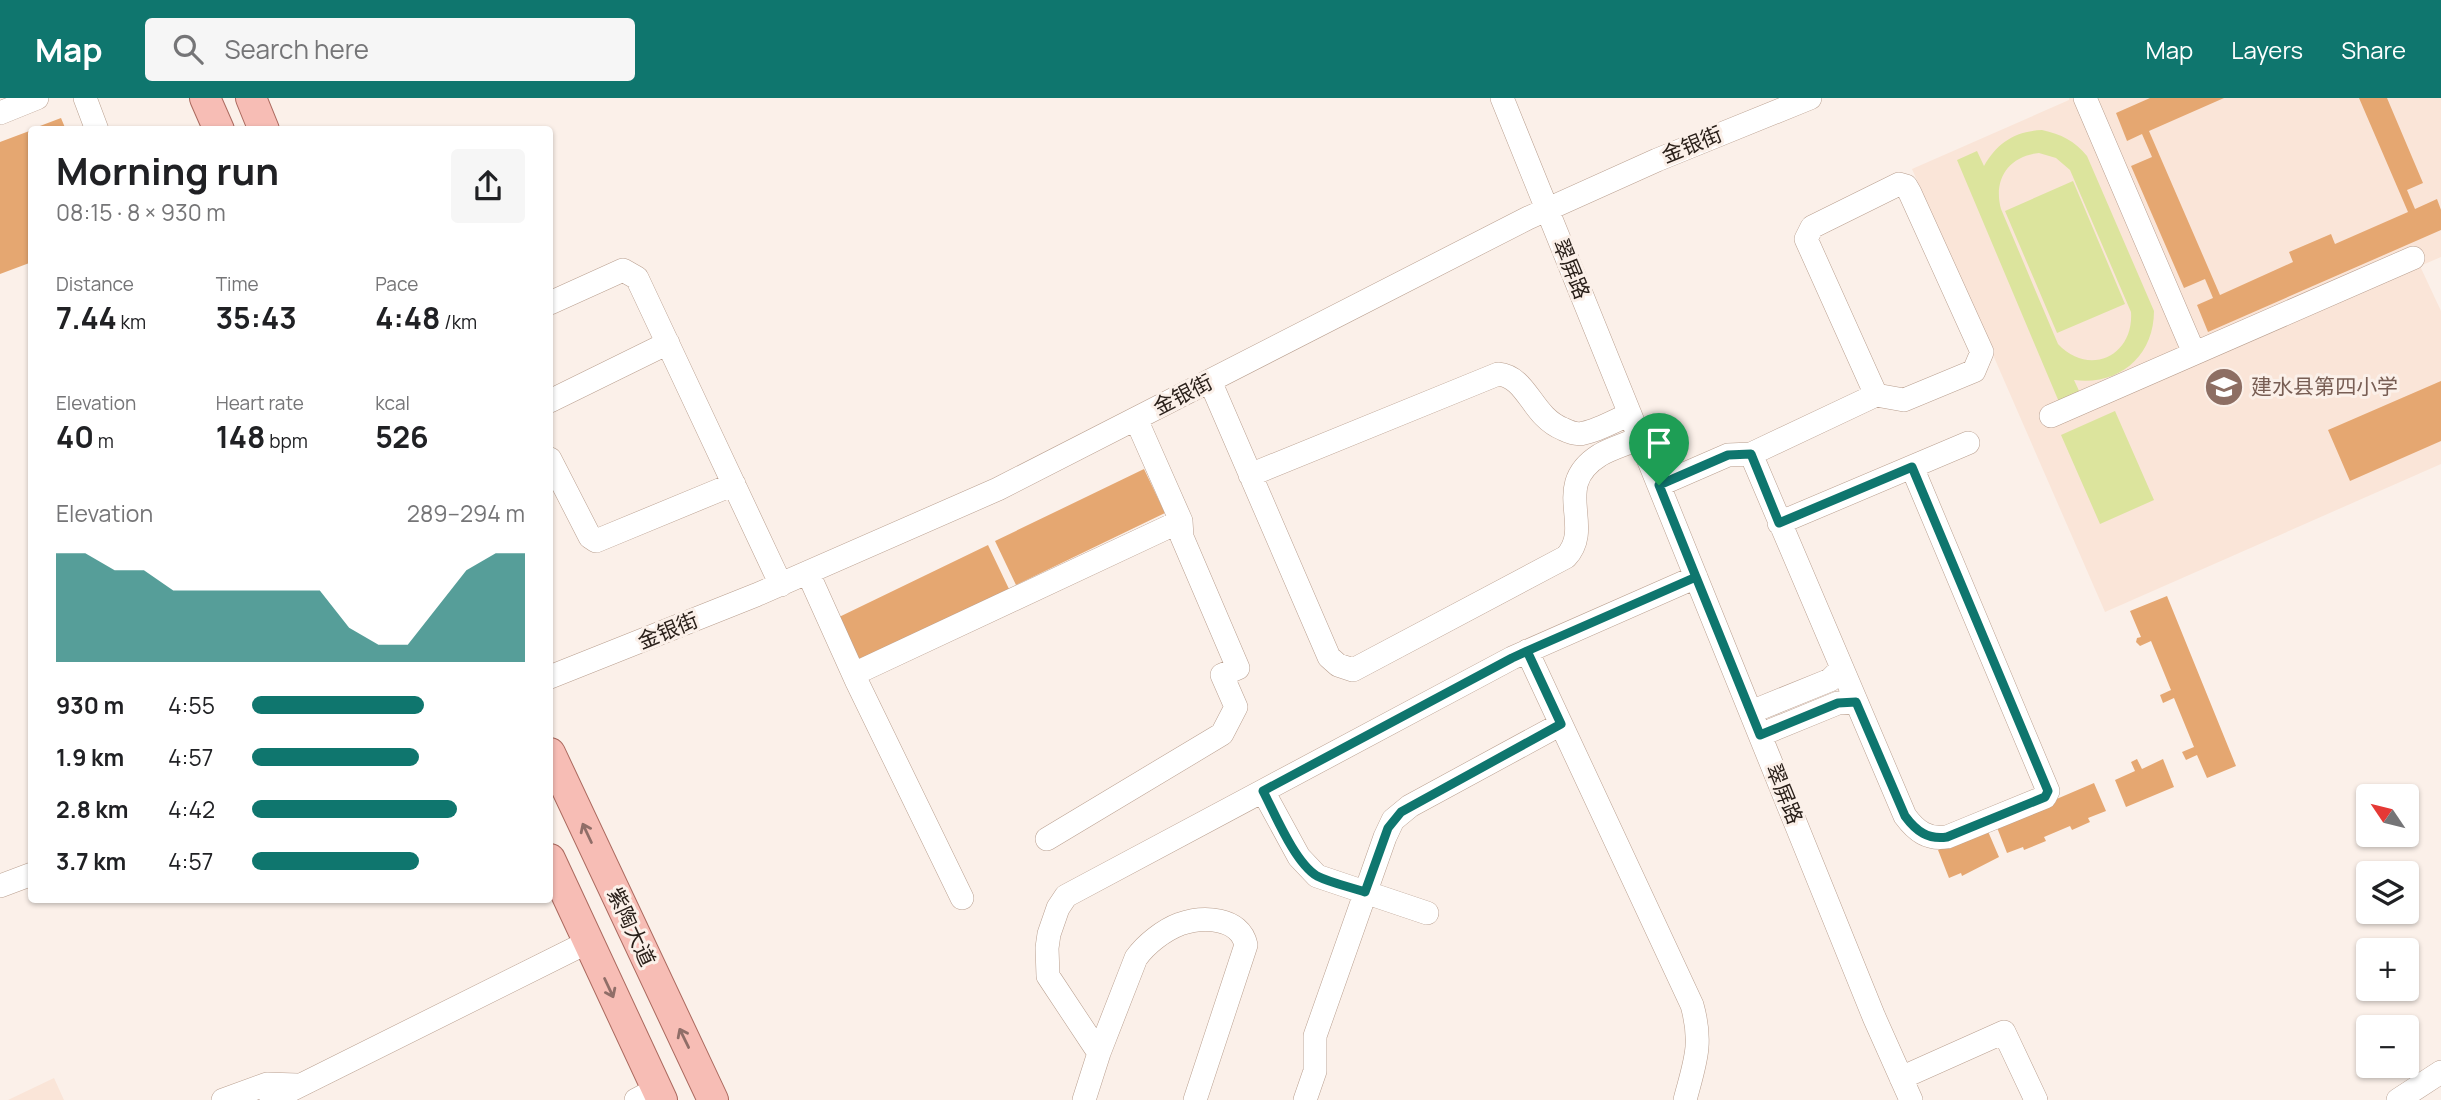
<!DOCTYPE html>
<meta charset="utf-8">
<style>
body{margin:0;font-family:Manrope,"Noto Sans SC",sans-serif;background:#f6f6f6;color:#202124;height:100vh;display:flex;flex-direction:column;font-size:26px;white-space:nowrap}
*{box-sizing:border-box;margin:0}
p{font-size:23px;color:#757577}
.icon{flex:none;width:38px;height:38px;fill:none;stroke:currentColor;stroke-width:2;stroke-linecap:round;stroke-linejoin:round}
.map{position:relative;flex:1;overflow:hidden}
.details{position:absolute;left:28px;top:28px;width:525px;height:777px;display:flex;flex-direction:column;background:#fff;border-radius:7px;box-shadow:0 2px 5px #0004}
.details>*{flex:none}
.needle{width:46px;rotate:305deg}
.buttons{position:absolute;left:2356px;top:686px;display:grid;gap:14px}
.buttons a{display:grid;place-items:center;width:63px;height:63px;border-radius:7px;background:#fff;box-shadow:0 2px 5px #0004;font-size:35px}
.pin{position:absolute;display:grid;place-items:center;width:60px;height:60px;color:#fff;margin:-72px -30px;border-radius:50% 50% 50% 0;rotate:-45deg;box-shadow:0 0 7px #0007}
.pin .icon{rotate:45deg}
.round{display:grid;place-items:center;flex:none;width:74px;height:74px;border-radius:7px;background:#f6f6f6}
.head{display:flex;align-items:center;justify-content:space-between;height:119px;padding:0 28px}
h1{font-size:38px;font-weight:700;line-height:52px}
.figures{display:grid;grid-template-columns:repeat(3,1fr);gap:10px;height:119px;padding:7px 28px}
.figures div{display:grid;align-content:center}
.figures b{font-size:30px;font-weight:700}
.figures small{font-size:19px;font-weight:400}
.figures p{font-size:19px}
.chart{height:196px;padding:14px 28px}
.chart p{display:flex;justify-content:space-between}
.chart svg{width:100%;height:126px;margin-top:7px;fill:#0f766e;opacity:.7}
ul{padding:0 28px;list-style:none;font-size:23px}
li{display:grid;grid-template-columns:112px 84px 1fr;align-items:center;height:52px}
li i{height:18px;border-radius:9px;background:#0f766e}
header{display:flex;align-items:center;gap:42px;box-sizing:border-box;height:98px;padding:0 35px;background:#0f766e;color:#fff}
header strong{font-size:33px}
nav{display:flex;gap:38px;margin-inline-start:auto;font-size:24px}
.search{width:490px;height:63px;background:#f6f6f6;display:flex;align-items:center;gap:18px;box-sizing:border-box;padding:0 24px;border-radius:7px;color:#757577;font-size:26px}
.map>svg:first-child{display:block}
.built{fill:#fae5d8}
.green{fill:#dce49d;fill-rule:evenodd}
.building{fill:#e5a771}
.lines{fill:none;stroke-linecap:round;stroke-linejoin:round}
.minor-casing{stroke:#b99f8f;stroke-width:24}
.major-casing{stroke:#ab695e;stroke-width:32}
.minor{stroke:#fff;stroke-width:23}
.major{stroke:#f7bdb5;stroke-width:30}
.oneway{stroke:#906e68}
.route-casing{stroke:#fff;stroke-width:14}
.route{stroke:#0f766e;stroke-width:9}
.labels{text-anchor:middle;stroke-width:6;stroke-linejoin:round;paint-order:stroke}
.street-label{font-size:21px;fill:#2a201a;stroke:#fbf0e9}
.education-label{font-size:21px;fill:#785e54;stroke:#fbf0e9;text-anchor:start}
</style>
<header>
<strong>Map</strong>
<div class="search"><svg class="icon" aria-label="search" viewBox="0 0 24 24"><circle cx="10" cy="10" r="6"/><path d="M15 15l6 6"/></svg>Search here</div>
<nav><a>Map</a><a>Layers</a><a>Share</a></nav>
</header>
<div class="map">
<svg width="2441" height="1002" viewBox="0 0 2441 1002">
<rect width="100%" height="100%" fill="#fbf0e9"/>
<path class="built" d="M 2069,0 L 2441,0 L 2441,159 L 2420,168 L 2441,213 L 2441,366 L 2105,514 L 1912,71 L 2069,2 Z
M 54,980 L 64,1002 L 8,1002 Z"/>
<path class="green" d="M 2042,32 C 2061,36 2075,43 2087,58 L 2154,213 C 2154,258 2119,288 2074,282 L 2080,295 L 2059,304 L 1957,62 L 1977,53 L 1984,68 C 1997,45 2015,33 2042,32 ZM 2039,55 L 2056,60 L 2070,72 L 2131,214 C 2134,258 2089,279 2058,246 L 2001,111 C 1993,82 2008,58 2039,55 Z
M 2073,83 L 2125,206 L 2057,235 L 2005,113 Z
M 2115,313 L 2154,402 L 2100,426 L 2061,337 Z"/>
<path class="building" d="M 2150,0 L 2224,0 L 2149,33 L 2220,197 L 2293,164 L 2289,154 L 2331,136 L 2335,146 L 2408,114 L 2359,0 L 2387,0 L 2423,85 L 2407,92 L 2415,111 L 2437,101 L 2441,112 L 2441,132 L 2208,234 L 2197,207 L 2213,200 L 2205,181 L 2184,190 L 2131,68 L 2152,59 L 2142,36 L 2127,43 L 2116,15 Z
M 61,20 L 66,32 L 32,32 L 32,31 Z
M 32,32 L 32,164 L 0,176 L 0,44 Z
M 2441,283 L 2441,343 L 2350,383 L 2328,332 Z
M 1144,371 L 1165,415 L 1016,487 L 995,443 Z
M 988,447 L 1009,491 L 858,564 L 837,520 Z
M 2167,498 L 2236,668 L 2207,680 L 2197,657 L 2186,662 L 2182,654 L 2194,649 L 2174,600 L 2163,605 L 2160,597 L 2171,592 L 2151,543 L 2140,548 L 2136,544 L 2137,540 L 2141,539 L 2130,513 Z
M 2137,661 L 2142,671 L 2163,661 L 2174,689 L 2126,709 L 2115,682 L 2135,673 L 2131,664 Z
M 2094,685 L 2106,713 L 2088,720 L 2090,724 L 2072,732 L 2070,728 L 2044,739 L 2046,743 L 2024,752 L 2023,749 L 2007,755 L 1996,727 Z
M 1987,731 L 1999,759 L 1962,778 L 1961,775 L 1949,780 L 1938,752 Z"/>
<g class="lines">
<g class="minor-casing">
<path id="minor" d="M 85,0 L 97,32
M 1502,0 L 1874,919 L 1911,1002
M 2085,0 L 2194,255
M 0,15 L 37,0
M 550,205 L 623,172 L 637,180 L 781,487
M 1210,283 L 1329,559 L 1338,567 L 1353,572 L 1566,459 C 1595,428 1550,388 1600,357 C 1612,350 1627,346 1640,340
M 550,303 L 668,245
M 2051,318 L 2413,160
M 1751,356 L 1905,718 C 1916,733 1928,742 1947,739 L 2045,699 L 2048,693 L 1912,369
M 550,361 L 590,439 L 596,443 L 734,386
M 1250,377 L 1498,276 C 1528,279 1531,318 1563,331 C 1569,334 1578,337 1584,335 C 1599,332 1616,322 1630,316
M 1659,387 L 1728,357 L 1751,356 L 1876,297 L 1904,302 L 1974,273 L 1982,254 L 1910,95 L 1906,88 L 1899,86 L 1812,129 L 1806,141 L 1876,297
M 1779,425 L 1968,345
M 808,475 L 857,584 L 962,800
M 1527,553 L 1692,907 C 1703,946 1695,964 1685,1002
M 854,576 L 1181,423
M 550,579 L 756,497 L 998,391 L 1528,120 L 1657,62 L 1810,0
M 1751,614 L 1830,582 L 1841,571
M 1760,637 L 1838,605 L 1856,604
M 1263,693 L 1299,759 L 1317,778 L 1427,815
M 1047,741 L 1222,636 L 1236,609 L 1222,577 L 1238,570 L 1182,439 L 1181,423 L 1136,321
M 0,788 L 32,776
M 1099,955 L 1048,878 L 1047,850 L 1049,836 L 1058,810 L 1066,798 L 1512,560 L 1696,479
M 1901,980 L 2004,934 L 2036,1002
M 223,1002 L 267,986 L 297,987
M 271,1002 L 588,844
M 636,1002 L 657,991
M 1084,1002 L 1099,955 L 1136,860 C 1146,846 1164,832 1180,826 C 1203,818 1240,819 1246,847 L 1195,1002
M 1305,1002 L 1315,973 L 1315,938 L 1385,739 L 1393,722 L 1410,708 L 1561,626
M 2398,1002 L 2441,974"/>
</g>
<g class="major-casing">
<path id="major" d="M 205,0 L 219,32
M 251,0 L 264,32
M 550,655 L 713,1002
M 550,761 L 662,1002"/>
</g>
<use href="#minor" class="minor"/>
<use href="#major" class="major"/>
</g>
<defs><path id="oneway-shaft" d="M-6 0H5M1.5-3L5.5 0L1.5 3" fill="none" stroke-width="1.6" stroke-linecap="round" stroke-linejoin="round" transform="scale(1.75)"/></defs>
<g class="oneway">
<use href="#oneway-shaft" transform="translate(587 735) rotate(-115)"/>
<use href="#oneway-shaft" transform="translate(609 890) rotate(65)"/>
<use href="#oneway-shaft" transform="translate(684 940) rotate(-116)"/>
</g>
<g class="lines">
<g class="route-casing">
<path id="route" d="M 1659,387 L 1696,479 L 1527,553 L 1512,560 L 1263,693 C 1275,716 1295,765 1317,778 C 1331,785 1350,789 1365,794 L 1388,730 L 1401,714 L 1561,626 L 1527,553 L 1696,479 L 1760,637 L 1838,605 L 1856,604 L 1905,718 C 1916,733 1928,742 1947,739 L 2045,699 L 2048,693 L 1912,369 L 1779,425 L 1751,356 L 1728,357 L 1659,387"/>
</g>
<use href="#route" class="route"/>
</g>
<defs>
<g id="school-disc" transform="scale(2.0125)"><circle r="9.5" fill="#8d6e63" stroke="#fbf0e9"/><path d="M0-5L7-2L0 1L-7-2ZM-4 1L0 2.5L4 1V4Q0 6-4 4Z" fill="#fff"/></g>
</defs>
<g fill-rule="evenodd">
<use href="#school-disc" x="2224" y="289"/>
</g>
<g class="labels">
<g class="street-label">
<text transform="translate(1692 47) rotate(-22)" y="7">金银街</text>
<text transform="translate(1571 171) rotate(68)" y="7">翠屏路</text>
<text transform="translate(1183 297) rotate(-27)" y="7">金银街</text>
<text transform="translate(668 533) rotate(-22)" y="7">金银街</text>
<text transform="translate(1784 696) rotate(68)" y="7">翠屏路</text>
<text transform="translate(631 829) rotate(65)" y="7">紫陶大道</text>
</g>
<g class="education-label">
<text x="2251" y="296">建水县第四小学</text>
</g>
</g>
</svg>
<div class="buttons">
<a><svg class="needle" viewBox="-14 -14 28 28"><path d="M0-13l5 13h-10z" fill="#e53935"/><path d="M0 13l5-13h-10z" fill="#757577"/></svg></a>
<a><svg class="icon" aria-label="layers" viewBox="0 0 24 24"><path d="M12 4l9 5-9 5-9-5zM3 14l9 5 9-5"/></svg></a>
<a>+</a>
<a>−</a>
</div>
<div class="pin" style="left:1659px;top:387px;background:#1e9e55"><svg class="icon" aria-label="arrive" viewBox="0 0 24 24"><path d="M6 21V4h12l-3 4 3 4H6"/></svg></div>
<section class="details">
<div class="head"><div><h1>Morning run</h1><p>08:15 · 8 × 930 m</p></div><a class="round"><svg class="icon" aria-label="share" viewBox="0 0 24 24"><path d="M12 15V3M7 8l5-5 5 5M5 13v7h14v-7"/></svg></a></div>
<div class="figures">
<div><p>Distance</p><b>7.44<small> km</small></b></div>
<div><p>Time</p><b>35:43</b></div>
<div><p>Pace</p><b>4:48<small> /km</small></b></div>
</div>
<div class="figures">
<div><p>Elevation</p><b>40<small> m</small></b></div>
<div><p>Heart rate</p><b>148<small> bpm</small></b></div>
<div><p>kcal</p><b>526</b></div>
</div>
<div class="chart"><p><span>Elevation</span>289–294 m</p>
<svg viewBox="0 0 160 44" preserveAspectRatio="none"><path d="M0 44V6L10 6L20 12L30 12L40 19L50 19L60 19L70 19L80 19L90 19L100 32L110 38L120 38L130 25L140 12L150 6L160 6V44z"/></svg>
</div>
<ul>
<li><b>930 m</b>4:55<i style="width:63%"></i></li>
<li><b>1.9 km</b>4:57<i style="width:61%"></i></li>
<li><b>2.8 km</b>4:42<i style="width:75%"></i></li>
<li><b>3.7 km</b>4:57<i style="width:61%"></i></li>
</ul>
</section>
</div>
